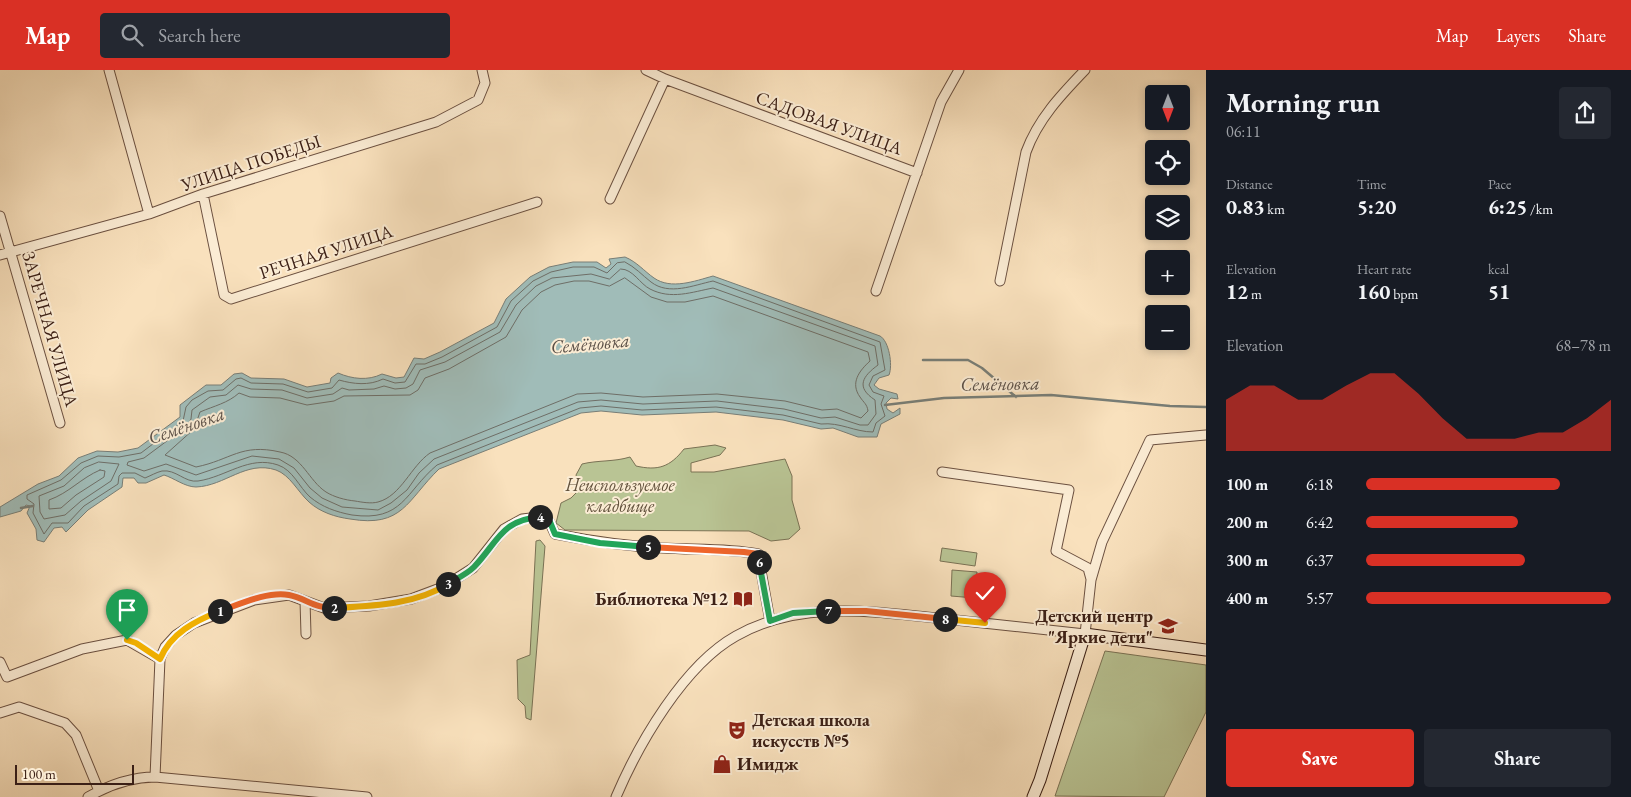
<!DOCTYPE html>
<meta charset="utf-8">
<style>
body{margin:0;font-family:"EB Garamond",serif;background:#242831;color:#f1f3f6;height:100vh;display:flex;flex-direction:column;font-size:19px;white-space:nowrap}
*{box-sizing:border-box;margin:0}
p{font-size:16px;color:#9ea1a6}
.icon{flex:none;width:28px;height:28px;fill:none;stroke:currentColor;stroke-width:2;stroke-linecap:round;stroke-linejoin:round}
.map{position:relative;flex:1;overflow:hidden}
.drawer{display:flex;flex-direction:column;background:#171b24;width:425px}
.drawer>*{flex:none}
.needle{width:32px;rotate:180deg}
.fabs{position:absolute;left:1145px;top:15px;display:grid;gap:10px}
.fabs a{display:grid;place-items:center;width:45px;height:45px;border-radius:5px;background:#171b24;box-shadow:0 2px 8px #0003;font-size:25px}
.scale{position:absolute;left:15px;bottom:12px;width:119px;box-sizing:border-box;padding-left:5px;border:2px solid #3c2016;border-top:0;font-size:14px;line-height:18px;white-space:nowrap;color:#3c2016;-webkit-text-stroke:4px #fbecd4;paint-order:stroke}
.pin{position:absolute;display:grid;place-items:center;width:42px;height:42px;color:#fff;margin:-51px -21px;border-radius:50% 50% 50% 0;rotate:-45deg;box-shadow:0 0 5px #0007}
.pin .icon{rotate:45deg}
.km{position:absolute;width:25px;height:25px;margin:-12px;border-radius:50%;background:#222;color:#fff;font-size:14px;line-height:25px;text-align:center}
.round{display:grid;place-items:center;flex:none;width:52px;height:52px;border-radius:5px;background:#242831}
.head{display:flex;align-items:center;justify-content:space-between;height:85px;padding:0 20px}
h1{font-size:28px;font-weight:700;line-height:38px}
.figures{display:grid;grid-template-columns:repeat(3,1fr);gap:8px;height:85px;padding:5px 20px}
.figures div{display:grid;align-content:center}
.figures b{font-size:21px;font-weight:700}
.figures small{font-size:14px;font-weight:400}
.figures p{font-size:14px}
.chart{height:140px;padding:10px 20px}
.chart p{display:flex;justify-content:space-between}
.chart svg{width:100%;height:90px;margin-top:5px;fill:#d93025;opacity:.7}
.cta{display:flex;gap:10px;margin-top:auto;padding:10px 20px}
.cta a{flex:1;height:58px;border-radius:5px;background:#d93025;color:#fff;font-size:20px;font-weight:700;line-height:58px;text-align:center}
.cta a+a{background:#242831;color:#f1f3f6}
ul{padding:0 20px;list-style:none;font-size:16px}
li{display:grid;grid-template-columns:80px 60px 1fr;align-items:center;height:38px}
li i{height:12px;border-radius:6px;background:#d93025}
header{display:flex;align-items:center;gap:30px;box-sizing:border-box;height:70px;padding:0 25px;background:#d93025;color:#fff}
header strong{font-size:24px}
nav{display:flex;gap:28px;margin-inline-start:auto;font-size:18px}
.search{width:350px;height:45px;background:#242831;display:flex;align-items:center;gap:12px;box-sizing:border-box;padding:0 18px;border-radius:5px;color:#9ea1a6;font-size:19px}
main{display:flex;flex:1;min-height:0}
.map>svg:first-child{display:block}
.green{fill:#b9c494;stroke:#7a7255}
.water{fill:#a0bcb8;stroke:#787e77}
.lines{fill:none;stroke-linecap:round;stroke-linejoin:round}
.shore{stroke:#6e6e67;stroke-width:1}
.stream{stroke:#787e77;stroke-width:2.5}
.street-casing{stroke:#6b5040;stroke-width:11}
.secondary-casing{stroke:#3c2016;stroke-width:13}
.street{stroke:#fbecd4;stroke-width:9}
.secondary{stroke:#fbecd4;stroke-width:11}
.split-1-casing{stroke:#fff;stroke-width:10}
.split-2-casing{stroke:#fff;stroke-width:10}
.split-3-casing{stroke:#fff;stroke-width:10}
.split-4-casing{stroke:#fff;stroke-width:10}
.split-5-casing{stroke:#fff;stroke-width:10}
.split-6-casing{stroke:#fff;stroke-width:10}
.split-7-casing{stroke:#fff;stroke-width:10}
.split-8-casing{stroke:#fff;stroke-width:10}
.split-9-casing{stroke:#fff;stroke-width:10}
.split-1{stroke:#f5b400;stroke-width:6}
.split-2{stroke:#f0652b;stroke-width:6}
.split-3{stroke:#f5b400;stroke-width:6}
.split-4{stroke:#22a559;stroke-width:6}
.split-5{stroke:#22a559;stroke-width:6}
.split-6{stroke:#f0652b;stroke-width:6}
.split-7{stroke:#22a559;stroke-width:6}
.split-8{stroke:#f0652b;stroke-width:6}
.split-9{stroke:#f5b400;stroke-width:6}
.labels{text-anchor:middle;stroke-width:4;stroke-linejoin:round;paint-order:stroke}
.street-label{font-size:18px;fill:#3c2016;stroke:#fbecd4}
.park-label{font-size:18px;font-style:italic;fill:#62513c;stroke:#fbecd4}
.poi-label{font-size:18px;font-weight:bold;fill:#3c2016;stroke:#fbecd4;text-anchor:end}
.water-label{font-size:19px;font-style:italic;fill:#5a4f47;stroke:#fbecd4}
</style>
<header>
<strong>Map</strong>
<div class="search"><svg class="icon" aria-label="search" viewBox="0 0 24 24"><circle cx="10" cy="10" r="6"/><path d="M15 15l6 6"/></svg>Search here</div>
<nav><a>Map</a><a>Layers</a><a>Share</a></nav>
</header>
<main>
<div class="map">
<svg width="1206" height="727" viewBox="0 0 1206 727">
<rect width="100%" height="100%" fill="#f9e1bd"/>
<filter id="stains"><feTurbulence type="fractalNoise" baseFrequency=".004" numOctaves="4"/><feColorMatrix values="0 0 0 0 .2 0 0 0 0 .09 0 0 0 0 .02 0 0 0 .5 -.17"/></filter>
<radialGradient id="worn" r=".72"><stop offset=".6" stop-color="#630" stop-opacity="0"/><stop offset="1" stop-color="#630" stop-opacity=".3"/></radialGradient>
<path class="green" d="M 715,375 L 726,378 L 720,385 L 691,393 L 691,402 L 714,402 L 785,389 L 792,406 L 792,430 L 800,459 L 789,469 L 771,471 L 749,461 L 565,460 L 556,453 L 561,433 L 571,428 L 580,419 L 576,405 L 582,394 C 598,390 614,392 630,387 L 636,396 C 658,401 670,397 684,379 Z
M 540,470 L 545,476 L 531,650 L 526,648 L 525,636 L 518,629 L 517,590 L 530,585 L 536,471 Z
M 942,478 L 977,483 L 975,496 L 940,491 Z
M 952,500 L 977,502 L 975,528 L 951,526 Z
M 1105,581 L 1206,595 L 1206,642 L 1164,727 L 1055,726 Z"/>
<path class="water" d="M 625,187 C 637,192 644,201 654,208 C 671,220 695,211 713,206 L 880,266 C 889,271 893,295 889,305 L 879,308 L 874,315 L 879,319 L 897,324 L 898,329 L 891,328 L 886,333 L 887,339 L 893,343 L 900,338 L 900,344 L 881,354 L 877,367 L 858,367 L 833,358 L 821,359 L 783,350 L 716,342 L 642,345 L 601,341 L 581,343 L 439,399 C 407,430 403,458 350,449 C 335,447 320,442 309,432 C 298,422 290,405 276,400 C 246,390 225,416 196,417 C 185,417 174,408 164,405 L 146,413 L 138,413 L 134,408 L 123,408 L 122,417 L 88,440 L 66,462 L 62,457 L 54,458 L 44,472 L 37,470 L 36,459 L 27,443 L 30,436 L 26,435 L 21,441 L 0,447 L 0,437 L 38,414 L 59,406 L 78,388 L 97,381 L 118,382 L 138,378 L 180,347 L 180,335 L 206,315 L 221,315 L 234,304 L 242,303 L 251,308 L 284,309 L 307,317 L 330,313 L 331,308 L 338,303 C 352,309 368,311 382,304 L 396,308 L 404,307 L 414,288 L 424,289 L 440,282 L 494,253 L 506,229 L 530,207 L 549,197 L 573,192 L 597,192 L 606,198 L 611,194 L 609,189 Z"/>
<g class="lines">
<path class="shore" d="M 625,192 C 635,197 642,205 651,212 C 669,226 694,215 713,211 L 880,272 L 885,300 L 873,306 L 869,315 L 873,322 L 884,326 L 881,334 L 885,346 L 876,353 L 873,362 C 855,362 840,352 821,354 L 783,345 L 716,337 L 642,340 L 601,336 L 580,338 L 437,395 C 405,422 403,452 352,445 C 336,442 322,437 310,427 C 299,417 293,400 278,395 C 249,385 226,407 198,411 C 185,413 176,399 162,401 C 157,402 150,406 145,408 L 135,403 L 122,403 L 119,406 L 118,414 L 84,436 L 68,453 L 52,453 L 44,464 L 33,443 L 34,434 L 27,429 L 27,425 L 61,410 L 81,393 L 98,386 L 119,387 L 141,383 L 183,351 L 186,337 L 192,330 L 208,321 L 223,320 L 236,309 L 241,308 L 251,313 L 283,314 L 308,322 L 332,318 L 339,310 C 353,314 369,316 383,309 L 395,313 L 405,312 L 416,294 L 425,294 L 442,287 L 497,257 L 511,231 L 533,211 L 551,202 L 573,197 L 594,197 L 607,203 L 617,193 Z
M 621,199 C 633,199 640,214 650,219 C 671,230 692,222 713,218 L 875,276 L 878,295 C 863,306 855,317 875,330 L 876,344 L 868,355 L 860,355 L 835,347 L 821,348 L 784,339 L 717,331 L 643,334 L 601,330 L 578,332 L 434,389 L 419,403 L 407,420 L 391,433 L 378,440 L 342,437 L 322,428 L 310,418 L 294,398 L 279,389 L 252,386 L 196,405 L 166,394 L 144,401 L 127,395 L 128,392 L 144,388 L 187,356 L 191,349 L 192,340 L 210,327 L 226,325 L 238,315 L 251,319 L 282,320 L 307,328 L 333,324 L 342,318 L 349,320 L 374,319 L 384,316 L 395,319 L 406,318 L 413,314 L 420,300 L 445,292 L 500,262 L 516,235 L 536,216 L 552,208 L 591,204 L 609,209 Z
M 625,208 L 651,227 L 667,232 L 685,232 L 713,226 L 868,282 L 870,291 C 859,301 850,313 860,327 C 864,333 867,334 868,341 L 861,348 L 837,339 L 822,340 L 785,331 L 717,324 L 643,327 L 601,323 L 577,324 L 430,383 C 411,396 401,426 378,432 C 371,434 361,432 355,431 C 345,430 334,427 326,422 C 309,411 302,386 280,382 C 241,373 231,390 196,397 L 165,385 L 194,359 L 200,342 C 214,336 228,333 239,323 L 250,327 L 280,328 L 307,335 L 334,331 L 344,326 L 410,325 L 418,320 L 425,308 L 449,299 L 506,267 L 522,240 L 541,222 L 555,215 L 574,211 L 589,211 L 609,216 Z
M 99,392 L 119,394 L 111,411 L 81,431 L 65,445 L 44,449 L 40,442 L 39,426 L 64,416 L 84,398 Z
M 100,400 L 105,401 L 104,407 L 76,425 L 61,438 L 49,439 L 49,430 C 69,423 81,408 100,400 Z"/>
<path class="stream" d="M 923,290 L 968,290 L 982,298 L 1016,327
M 885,335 L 944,328 L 1051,325 L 1170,336 L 1206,337
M 21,438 L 33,436"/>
<g class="street-casing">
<path id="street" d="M 109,0 L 149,144
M 646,0 L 665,9 L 917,103
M 203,124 L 224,225 L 231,229 L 537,132
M 610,129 L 665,9
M 0,146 L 60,353
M 0,185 L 149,144 L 203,124 L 436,52 L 478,30 L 485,13 L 482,0
M 1000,211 L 1026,82 C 1038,49 1061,25 1085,0
M 876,221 L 941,32 L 959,0
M 942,402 L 1069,420 L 1056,481 L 1088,498 L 1091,509
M 305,531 L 306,564
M 0,592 L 7,607 L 82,579 L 127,570 L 160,589
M 0,643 L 19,637 L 65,653 L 76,665 L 99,721
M 155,707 L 160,589 L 165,577 L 176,565 L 194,553 L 254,530 L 289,525 L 324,538 L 369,536 L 411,529 L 443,517 L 473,498 L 504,459 L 522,449 L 540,447 L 550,453 L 555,464 C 591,471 626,476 662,478 C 695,480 726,478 758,484 L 770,551
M 88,727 C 109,715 131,707 155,707 L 367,727
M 616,727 C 639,673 684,595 736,566 C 801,529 876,542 946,549 C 992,554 1039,559 1085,564 L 1091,510 L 1102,472 L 1150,370 L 1206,365"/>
</g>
<g class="secondary-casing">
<path id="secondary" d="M 1033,727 L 1040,710 L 1085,564 L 1206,580"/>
</g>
<use href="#street" class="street"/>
<use href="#secondary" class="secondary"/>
</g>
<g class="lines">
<g class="split-1-casing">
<path id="split-1" d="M 127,570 L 136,573 L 160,589 C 171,563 195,551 220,541"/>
</g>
<g class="split-2-casing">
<path id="split-2" d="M 220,541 C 240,534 268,521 289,525 C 305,528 316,539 334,538"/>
</g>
<g class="split-3-casing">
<path id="split-3" d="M 334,538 C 371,536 415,535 448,514"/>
</g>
<g class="split-4-casing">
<path id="split-4" d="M 448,514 C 456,509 467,504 474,497 C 498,472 501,450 540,447"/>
</g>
<g class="split-5-casing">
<path id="split-5" d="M 540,447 L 550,452 L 555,464 L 600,473 L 648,477"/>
</g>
<g class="split-6-casing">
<path id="split-6" d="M 648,477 L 744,482 L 758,484 L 759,492"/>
</g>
<g class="split-7-casing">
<path id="split-7" d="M 759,492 L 770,551 L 793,543 L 828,541"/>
</g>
<g class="split-8-casing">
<path id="split-8" d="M 828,541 L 866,541 L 945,549"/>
</g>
<g class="split-9-casing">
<path id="split-9" d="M 945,549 L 985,553"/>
</g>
<use href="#split-1" class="split-1"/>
<use href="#split-2" class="split-2"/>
<use href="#split-3" class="split-3"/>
<use href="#split-4" class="split-4"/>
<use href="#split-5" class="split-5"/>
<use href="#split-6" class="split-6"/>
<use href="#split-7" class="split-7"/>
<use href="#split-8" class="split-8"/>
<use href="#split-9" class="split-9"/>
</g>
<defs>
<g id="library-bare" transform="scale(1.5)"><path d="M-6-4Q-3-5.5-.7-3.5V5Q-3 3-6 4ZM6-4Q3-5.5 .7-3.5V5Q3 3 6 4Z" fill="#8f2418" stroke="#fbecd4" stroke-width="2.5" paint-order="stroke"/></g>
<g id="school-bare" transform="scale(1.5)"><path d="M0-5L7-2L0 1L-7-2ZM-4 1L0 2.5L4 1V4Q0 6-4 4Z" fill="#8f2418" stroke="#fbecd4" stroke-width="2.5" paint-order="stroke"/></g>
<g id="theatre-bare" transform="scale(1.5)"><path d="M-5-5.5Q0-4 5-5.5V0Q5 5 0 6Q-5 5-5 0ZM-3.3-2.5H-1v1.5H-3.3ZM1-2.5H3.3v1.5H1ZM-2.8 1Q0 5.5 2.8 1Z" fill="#8f2418" stroke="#fbecd4" stroke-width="2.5" paint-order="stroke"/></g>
<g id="shop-bare" transform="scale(1.5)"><path d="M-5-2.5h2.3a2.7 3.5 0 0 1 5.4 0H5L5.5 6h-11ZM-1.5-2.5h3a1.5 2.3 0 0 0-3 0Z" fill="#8f2418" stroke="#fbecd4" stroke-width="2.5" paint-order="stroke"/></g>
</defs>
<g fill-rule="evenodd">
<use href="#library-bare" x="743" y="529"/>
<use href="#school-bare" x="1168" y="556"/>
<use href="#theatre-bare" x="737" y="660"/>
<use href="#shop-bare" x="722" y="694"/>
</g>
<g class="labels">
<g class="street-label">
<text transform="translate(829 53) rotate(20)" y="6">САДОВАЯ УЛИЦА</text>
<text transform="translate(251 93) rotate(-18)" y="6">УЛИЦА ПОБЕДЫ</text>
<text transform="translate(326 182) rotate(-18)" y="6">РЕЧНАЯ УЛИЦА</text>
<text transform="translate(50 259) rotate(74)" y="6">ЗАРЕЧНАЯ УЛИЦА</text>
</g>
<g class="park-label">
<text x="620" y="421">Неиспользуемое<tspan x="620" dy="21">кладбище</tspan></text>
</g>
<g class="poi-label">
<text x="728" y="535">Библиотека №12</text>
<text x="1153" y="552">Детский центр<tspan x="1153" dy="21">"Яркие дети"</tspan></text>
<text x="752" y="656" text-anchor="start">Детская школа<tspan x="752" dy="21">искусств №5</tspan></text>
<text x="737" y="700" text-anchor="start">Имидж</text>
</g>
<g class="water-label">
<text transform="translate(590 273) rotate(-5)" y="7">Семёновка</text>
<text transform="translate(1000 313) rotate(-1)" y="7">Семёновка</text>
<text transform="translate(186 355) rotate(-19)" y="7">Семёновка</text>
</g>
</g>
<rect width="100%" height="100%" filter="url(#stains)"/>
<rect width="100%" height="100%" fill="url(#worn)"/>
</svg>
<div class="fabs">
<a><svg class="needle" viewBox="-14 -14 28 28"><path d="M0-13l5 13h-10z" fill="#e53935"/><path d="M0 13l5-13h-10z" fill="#9ea1a6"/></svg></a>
<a><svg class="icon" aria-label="locate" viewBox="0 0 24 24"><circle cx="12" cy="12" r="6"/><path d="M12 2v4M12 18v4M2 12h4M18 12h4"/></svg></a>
<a><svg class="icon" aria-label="layers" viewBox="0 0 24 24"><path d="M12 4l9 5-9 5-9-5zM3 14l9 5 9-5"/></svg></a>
<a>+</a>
<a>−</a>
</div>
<div class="scale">100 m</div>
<div class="pin" style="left:127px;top:570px;background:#1e9e55"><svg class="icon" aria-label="arrive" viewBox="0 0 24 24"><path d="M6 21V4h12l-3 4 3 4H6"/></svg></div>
<div class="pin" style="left:985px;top:553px;background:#d93025"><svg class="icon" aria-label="check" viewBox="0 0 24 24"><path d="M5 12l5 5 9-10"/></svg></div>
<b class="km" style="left:220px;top:541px">1</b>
<b class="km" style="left:334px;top:538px">2</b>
<b class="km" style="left:448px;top:514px">3</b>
<b class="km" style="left:540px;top:447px">4</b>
<b class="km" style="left:648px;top:477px">5</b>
<b class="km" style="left:759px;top:492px">6</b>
<b class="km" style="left:828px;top:541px">7</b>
<b class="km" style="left:945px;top:549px">8</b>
</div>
<section class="drawer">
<div class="head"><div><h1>Morning run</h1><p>06:11</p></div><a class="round"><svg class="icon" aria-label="share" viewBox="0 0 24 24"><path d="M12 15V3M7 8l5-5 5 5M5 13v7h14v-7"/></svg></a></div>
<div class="figures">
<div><p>Distance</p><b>0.83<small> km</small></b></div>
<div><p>Time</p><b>5:20</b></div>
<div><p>Pace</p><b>6:25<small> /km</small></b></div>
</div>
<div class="figures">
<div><p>Elevation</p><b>12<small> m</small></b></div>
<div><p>Heart rate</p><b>160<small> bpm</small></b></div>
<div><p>kcal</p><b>51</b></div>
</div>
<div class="chart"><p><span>Elevation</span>68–78 m</p>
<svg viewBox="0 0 160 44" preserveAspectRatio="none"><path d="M0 44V19L10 12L20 12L30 19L40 19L50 12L60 6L70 6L80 16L90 28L100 38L110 38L120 38L130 35L140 35L150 28L160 19V44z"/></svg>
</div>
<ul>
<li><b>100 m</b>6:18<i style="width:79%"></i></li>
<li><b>200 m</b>6:42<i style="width:62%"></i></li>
<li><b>300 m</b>6:37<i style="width:65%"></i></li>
<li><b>400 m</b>5:57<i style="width:100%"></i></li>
</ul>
<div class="cta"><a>Save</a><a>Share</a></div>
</section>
</main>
